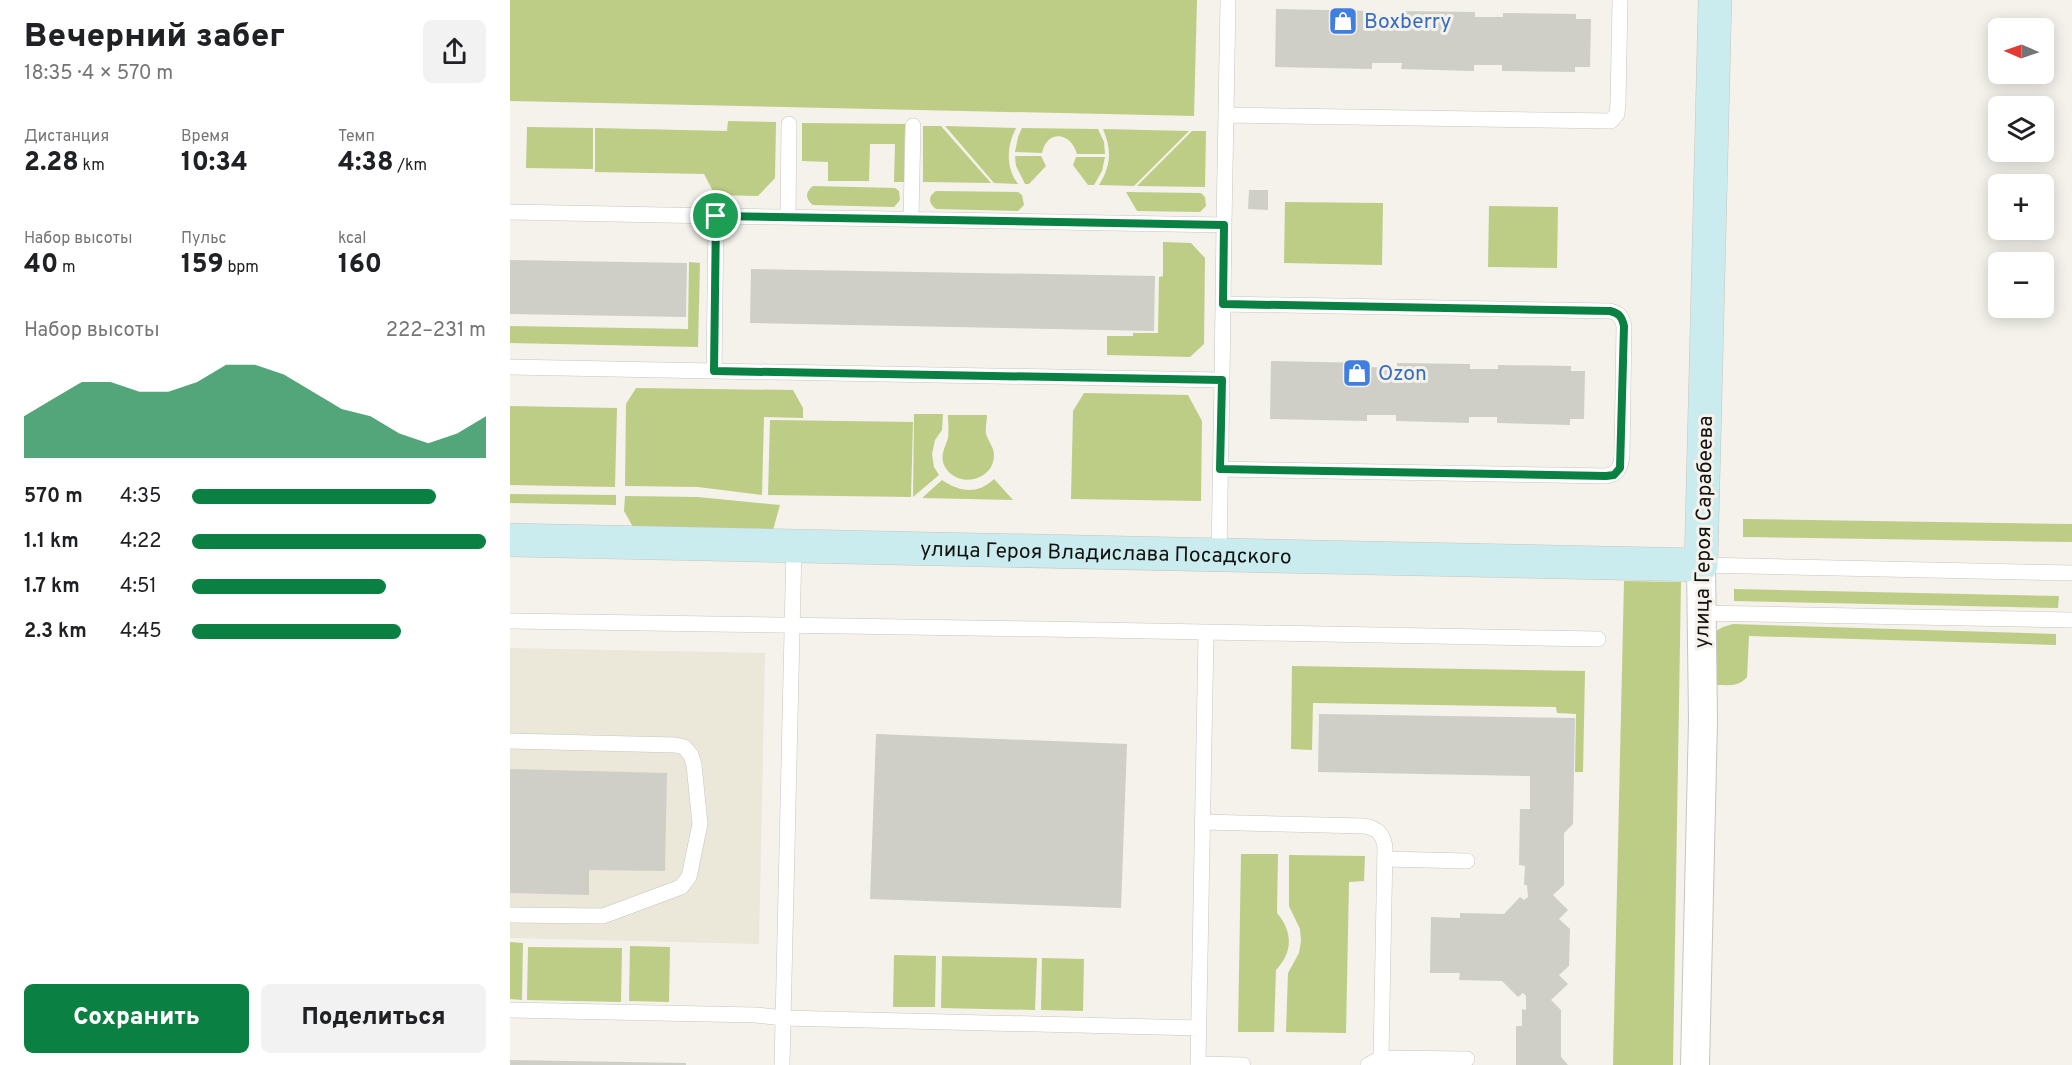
<!DOCTYPE html>
<html lang="ru">
<meta charset="utf-8">
<style>
body{margin:0;font-family:Overpass,sans-serif;background:#f2f2f2;color:#202124;height:100vh;display:flex;flex-direction:column;font-size:22px;white-space:nowrap}
*{box-sizing:border-box;margin:0}
p{font-size:20px;color:#757577}
.icon{flex:none;width:33px;height:33px;fill:none;stroke:currentColor;stroke-width:2;stroke-linecap:round;stroke-linejoin:round}
.map{position:relative;flex:1;overflow:hidden}
.details{display:flex;flex-direction:column;background:#fff;width:510px}
.details>*{flex:none}
.needle{width:39px;rotate:272deg}
.tools{position:absolute;left:1478px;top:18px;display:grid;gap:12px}
.tools a{display:grid;place-items:center;width:66px;height:66px;border-radius:9px;background:#fff;box-shadow:0 3px 15px #0003;font-size:30px}
.pin{position:absolute;display:grid;place-items:center;width:51px;height:51px;color:#fff;margin:-26px;border:3px solid #fff;border-radius:50%;box-shadow:0 2px 6px #0007}
.round{display:grid;place-items:center;flex:none;width:63px;height:63px;border-radius:9px;background:#f2f2f2}
.overview{display:flex;align-items:center;justify-content:space-between;height:102px;padding:0 24px}
h1{font-size:33px;font-weight:800;line-height:45px}
.figures{display:grid;grid-template-columns:repeat(3,1fr);gap:9px;height:102px;padding:6px 24px}
.figures div{display:grid;align-content:center}
.figures b{font-size:26px;font-weight:800}
.figures small{font-size:16px;font-weight:400}
.figures p{font-size:16px}
.chart{height:168px;padding:12px 24px}
.chart p{display:flex;justify-content:space-between}
.chart svg{width:100%;height:108px;margin-top:6px;fill:#0b8043;opacity:.7}
.action{display:flex;gap:12px;margin-top:auto;padding:12px 24px}
.action a{flex:1;height:69px;border-radius:9px;background:#0b8043;color:#fff;font-size:24px;font-weight:800;line-height:69px;text-align:center}
.action a+a{background:#f2f2f2;color:#202124}
ul{padding:0 24px;list-style:none;font-size:20px}
li{display:grid;grid-template-columns:96px 72px 1fr;align-items:center;height:45px}
li i{height:15px;border-radius:8px;background:#0b8043}
main{display:flex;flex:1;min-height:0}
.map>svg:first-child{display:block}
.built{fill:#ebe7d9}
.green{fill:#bdcd85}
.building{fill:#cfcec7}
.lines{fill:none;stroke-linecap:round;stroke-linejoin:round}
.lane-casing{stroke:#c7c5bf;stroke-width:16}
.street-casing{stroke:#c7c5bf;stroke-width:30}
.secondary-casing{stroke:#c7c5bf;stroke-width:34}
.lane{stroke:#fff;stroke-width:15}
.street{stroke:#fff;stroke-width:28}
.secondary{stroke:#caecee;stroke-width:33}
.route-casing{stroke:#fff;stroke-width:12}
.route{stroke:#0b8043;stroke-width:8}
.labels{text-anchor:middle;stroke-width:6;stroke-linejoin:round;paint-order:stroke}
.shop-label{font-size:21px;fill:#366cbe;stroke:#f4f2eb;text-anchor:start}
.street-label{font-size:21px;fill:#12110f;stroke:#f4f2eb}
</style>
<main>
<section class="details">
<div class="overview"><div><h1>Вечерний забег</h1><p>18:35 · 4 × 570 m</p></div><a class="round"><svg class="icon" aria-label="share" viewBox="0 0 24 24"><path d="M12 15V3M7 8l5-5 5 5M5 13v7h14v-7"/></svg></a></div>
<div class="figures">
<div><p>Дистанция</p><b>2.28<small> km</small></b></div>
<div><p>Время</p><b>10:34</b></div>
<div><p>Темп</p><b>4:38<small> /km</small></b></div>
</div>
<div class="figures">
<div><p>Набор высоты</p><b>40<small> m</small></b></div>
<div><p>Пульс</p><b>159<small> bpm</small></b></div>
<div><p>kcal</p><b>160</b></div>
</div>
<div class="chart"><p><span>Набор высоты</span>222–231 m</p>
<svg viewBox="0 0 160 44" preserveAspectRatio="none"><path d="M0 44V27L10 20L20 13L30 13L40 17L50 17L60 13L70 6L80 6L90 10L100 17L110 24L120 27L130 34L140 38L150 34L160 27V44z"/></svg>
</div>
<ul>
<li><b>570 m</b>4:35<i style="width:83%"></i></li>
<li><b>1.1 km</b>4:22<i style="width:100%"></i></li>
<li><b>1.7 km</b>4:51<i style="width:66%"></i></li>
<li><b>2.3 km</b>4:45<i style="width:71%"></i></li>
</ul>
<div class="action"><a>Сохранить</a><a>Поделиться</a></div>
</section>
<div class="map">
<svg width="1562" height="1065" viewBox="0 0 1562 1065">
<rect width="100%" height="100%" fill="#f4f2eb"/>
<path class="built" d="M 0,648 L 255,653 L 249,944 L 0,938 Z"/>
<path class="green" d="M 0,0 L 687,0 L 684,116 L 0,101 Z
M 218,121 L 266,122 L 265,178 L 248,196 L 205,195 L 194,174 L 85,172 L 85,128 L 217,131 Z
M 292,123 L 395,124 L 394,182 L 384,182 L 385,144 L 360,144 L 359,181 L 318,181 L 318,162 L 292,161 Z
M 413,126 L 431,126 L 481,183 L 413,182 Z
M 435,126 L 506,128 C 497,146 495,166 508,184 L 484,183 Z
M 17,127 L 83,128 L 83,169 L 16,168 Z
M 512,128 L 588,129 L 594,142 L 595,154 L 567,154 C 561,132 537,129 532,153 L 505,152 L 508,137 Z
M 593,129 L 679,131 L 624,186 L 589,185 C 601,166 602,150 593,129 Z
M 682,131 L 696,131 L 695,187 L 627,186 Z
M 505,156 L 531,156 L 536,166 L 519,184 L 515,184 L 506,166 Z
M 566,157 L 595,157 L 592,171 L 584,185 L 578,185 L 563,165 Z
M 303,186 L 385,188 L 389,191 L 390,200 L 384,207 L 303,205 C 295,199 295,192 303,186 Z
M 426,191 L 508,192 L 512,195 L 514,205 L 508,211 L 426,209 C 418,203 418,196 426,191 Z
M 616,192 L 691,193 L 695,197 L 696,206 L 690,212 L 627,211 Z
M 775,202 L 873,203 L 872,265 L 774,263 Z
M 979,206 L 1048,207 L 1047,268 L 978,267 Z
M 653,242 L 681,243 L 695,258 L 694,344 L 680,357 L 597,355 L 597,336 L 623,336 L 623,333 L 648,333 L 649,277 L 653,276 Z
M 179,262 L 190,263 L 188,347 L 0,343 L 0,326 L 178,329 Z
M 126,388 L 283,390 L 293,408 L 293,418 L 254,417 L 252,495 L 188,487 L 115,486 L 116,404 Z
M 574,393 L 678,395 L 692,421 L 691,501 L 561,499 L 563,411 Z
M 0,406 L 107,408 L 105,487 L 0,485 Z
M 404,414 L 433,414 L 432,430 L 425,440 L 422,454 L 424,467 L 429,475 L 403,497 Z
M 438,415 L 477,415 C 477,421 475,429 476,434 C 478,441 484,447 484,455 C 484,482 445,489 434,465 C 430,455 435,448 438,438 C 439,432 438,422 438,415 Z
M 260,420 L 403,422 L 401,497 L 258,495 Z
M 484,479 L 503,500 L 412,498 L 432,480 C 450,492 467,495 484,479 Z
M 0,494 L 106,495 L 106,505 L 0,503 Z
M 115,496 L 188,497 L 270,505 L 263,530 L 123,527 L 114,511 Z
M 1233,519 L 1562,524 L 1562,542 L 1233,537 Z
M 1114,581 L 1171,582 L 1163,1065 L 1103,1065 Z
M 1224,589 L 1549,596 L 1548,608 L 1224,601 Z
M 1223,624 L 1546,634 L 1546,645 L 1239,636 L 1237,677 C 1229,687 1218,685 1207,685 L 1204,632 L 1213,627 Z
M 782,666 L 1075,671 L 1073,772 L 1065,772 L 1066,714 L 1047,713 L 1046,707 L 803,703 L 802,750 L 781,749 Z
M 731,854 L 768,854 L 767,913 C 783,932 783,952 766,970 L 764,1032 L 728,1032 Z
M 779,855 L 855,856 L 854,881 L 839,882 L 836,1033 L 776,1032 L 778,973 L 789,953 L 791,941 L 790,929 L 779,906 Z
M 0,942 L 13,943 L 12,1000 L 0,999 Z
M 120,946 L 160,947 L 159,1002 L 119,1001 Z
M 18,947 L 112,948 L 111,1002 L 17,1000 Z
M 384,955 L 426,956 L 425,1007 L 383,1007 Z
M 432,956 L 527,958 L 525,1010 L 431,1008 Z
M 532,958 L 574,959 L 573,1011 L 531,1010 Z"/>
<path class="building" d="M 766,9 L 863,11 L 863,15 L 892,16 L 892,11 L 965,12 L 965,17 L 993,17 L 993,13 L 1066,14 L 1066,19 L 1081,19 L 1080,67 L 1065,67 L 1065,72 L 992,71 L 992,65 L 964,65 L 964,71 L 891,69 L 892,63 L 862,63 L 862,69 L 765,67 Z
M 739,190 L 758,190 L 758,210 L 738,209 Z
M 0,260 L 177,263 L 176,317 L 0,314 Z
M 241,269 L 645,276 L 644,331 L 240,323 Z
M 761,361 L 858,363 L 858,367 L 887,368 L 887,363 L 960,364 L 960,369 L 988,369 L 988,365 L 1061,366 L 1061,371 L 1075,371 L 1074,419 L 1060,419 L 1060,425 L 987,423 L 987,417 L 959,417 L 959,423 L 886,421 L 886,415 L 857,415 L 857,421 L 760,419 Z
M 809,714 L 1065,718 L 1063,824 L 1054,833 L 1054,885 L 1043,895 L 1058,910 L 1049,919 L 1060,929 L 1059,966 L 1049,975 L 1058,984 L 1041,1000 L 1051,1010 L 1051,1057 L 1058,1065 L 1006,1065 L 1006,1026 L 1012,1026 L 1012,1009 L 1016,1010 L 1016,996 L 1013,993 L 1008,997 L 992,981 L 949,980 L 950,973 L 920,973 L 921,917 L 950,918 L 950,913 L 994,914 L 1010,897 L 1014,900 L 1018,897 L 1017,885 L 1014,885 L 1015,866 L 1009,865 L 1010,809 L 1020,809 L 1020,776 L 808,772 Z
M 366,734 L 617,744 L 611,908 L 360,899 Z
M 0,769 L 157,773 L 155,871 L 79,870 L 79,895 L 0,893 Z
M 0,1060 L 176,1063 L 176,1065 L 0,1065 Z"/>
<g class="lines">
<g class="lane-casing">
<path id="lane" d="M 716,115 L 1101,121 L 1107,114 L 1108,103 L 1110,0
M 0,212 L 206,216 L 204,371 L 0,367
M 278,217 L 279,124
M 401,219 L 403,126
M 714,225 L 718,0
M 204,371 L 712,380 L 714,225 L 206,216
M 710,469 L 1096,476 C 1108,474 1110,468 1112,457 L 1114,326 C 1112,317 1109,313 1100,311 L 713,304
M 709,556 L 712,380
M 1191,565 L 1562,573
M 1191,613 L 1562,620
M 0,621 C 363,624 725,634 1088,639
M 0,741 L 165,745 L 174,747 L 181,755 L 184,765 L 190,824 L 179,877 L 171,887 L 93,916 L 0,915
M 692,822 L 855,826 C 868,829 873,834 875,847 L 871,1058 L 858,1065
M 875,859 L 957,861
M 0,1010 L 246,1015 L 273,1018 L 689,1028
M 871,1058 L 957,1059
M 688,1064 L 733,1065
M 272,1065 L 284,546
M 688,1065 L 696,634"/>
</g>
<g class="street-casing">
<path id="street" d="M 1185,1065 L 1193,720 L 1191,565"/>
</g>
<g class="secondary-casing">
<g id="secondary">
<path id="s1" d="M 0,540 L 1191,565 L 1205,0"/>
</g>
</g>
<use href="#lane" class="lane"/>
<use href="#street" class="street"/>
<use href="#secondary" class="secondary"/>
</g>
<g class="lines">
<g class="route-casing">
<path id="route" d="M 206,216 L 714,225 L 713,304 L 1100,311 C 1109,313 1112,317 1114,326 L 1110,468 L 1104,475 L 1096,476 L 710,469 L 712,380 L 204,371 Z"/>
</g>
<use href="#route" class="route"/>
</g>
<defs>
<g id="shop-square" transform="scale(1.5)"><rect x="-9" y="-9" width="18" height="18" rx="4" fill="#3f7fe0" stroke="#f4f2eb"/><path d="M-5-2.5h2.3a2.7 3.5 0 0 1 5.4 0H5L5.5 6h-11ZM-1.5-2.5h3a1.5 2.3 0 0 0-3 0Z" fill="#fff"/></g>
</defs>
<g fill-rule="evenodd">
<use href="#shop-square" x="833" y="21"/>
<use href="#shop-square" x="847" y="373"/>
</g>
<g class="labels">
<g class="shop-label">
<text x="854" y="28">Boxberry</text>
<text x="868" y="380">Ozon</text>
</g>
<g class="street-label">
<text transform="translate(1193 532) rotate(-89)" y="7">улица Героя Сарабеева</text>
<text dy="7" stroke="none"><textPath href="#s1" startOffset="596">улица Героя Владислава Посадского</textPath></text>
</g>
</g>
</svg>
<div class="tools">
<a><svg class="needle" viewBox="-14 -14 28 28"><path d="M0-13l5 13h-10z" fill="#e53935"/><path d="M0 13l5-13h-10z" fill="#757577"/></svg></a>
<a><svg class="icon" aria-label="layers" viewBox="0 0 24 24"><path d="M12 4l9 5-9 5-9-5zM3 14l9 5 9-5"/></svg></a>
<a>+</a>
<a>−</a>
</div>
<div class="pin" style="left:206px;top:216px;background:#1e9e55"><svg class="icon" aria-label="arrive" viewBox="0 0 24 24"><path d="M6 21V4h12l-3 4 3 4H6"/></svg></div>
</div>
</main>
